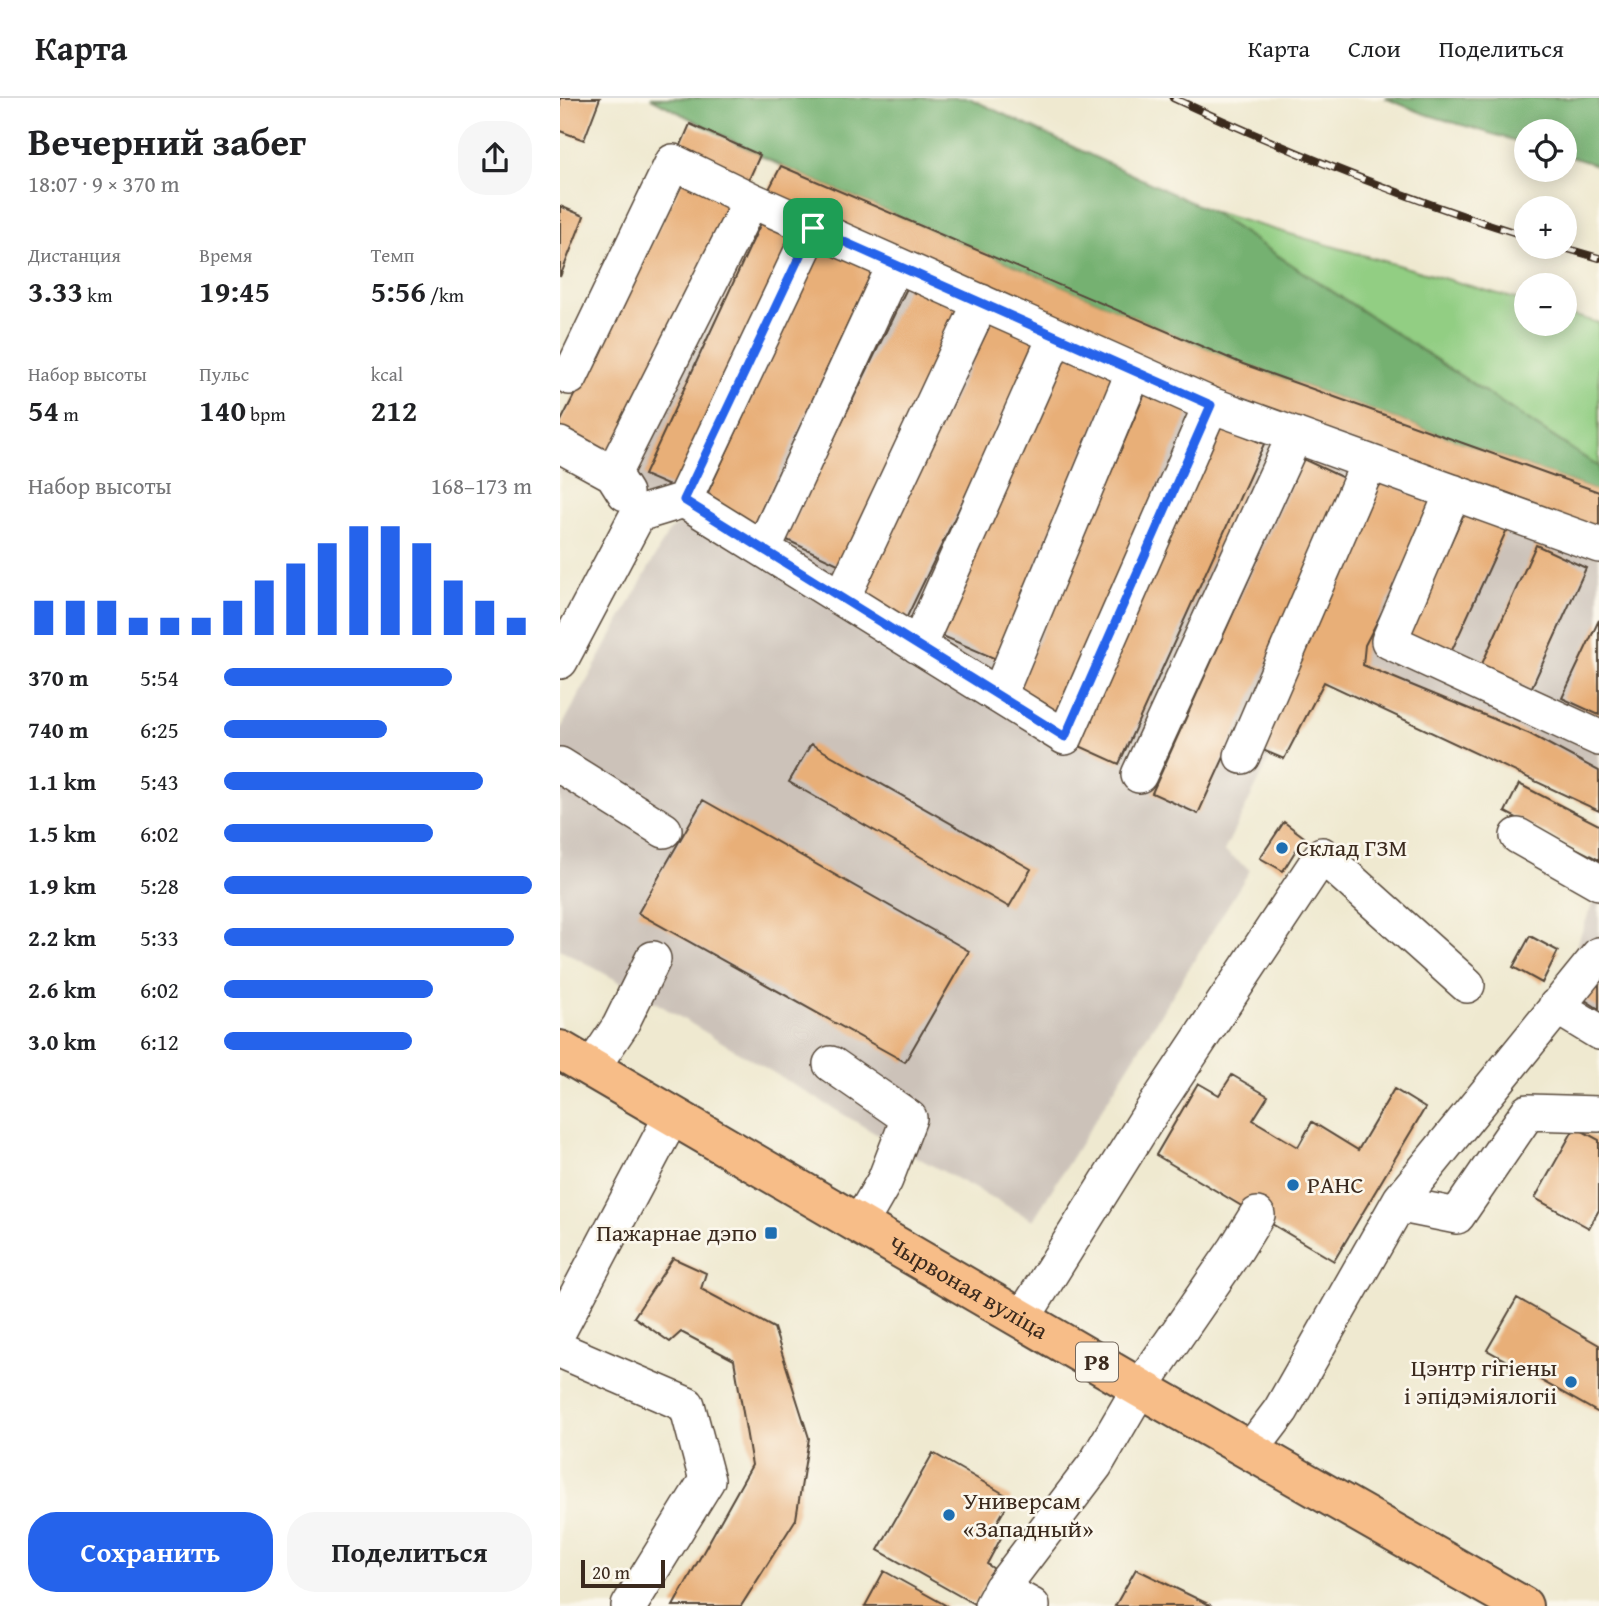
<!DOCTYPE html>
<html lang="ru">
<meta charset="utf-8">
<style>
body{margin:0;font-family:"Gentium Book Plus",serif;background:#f6f6f6;color:#202124;height:100vh;display:flex;flex-direction:column;font-size:26px;white-space:nowrap}
*{box-sizing:border-box;margin:0}
p{font-size:23px;color:#757577}
.icon{flex:none;width:38px;height:38px;fill:none;stroke:currentColor;stroke-width:2;stroke-linecap:round;stroke-linejoin:round}
.map{position:relative;flex:1;overflow:hidden}
.side{display:flex;flex-direction:column;background:#fff;width:560px}
.side>*{flex:none}
.tools{position:absolute;left:954px;top:21px;display:grid;gap:14px}
.tools a{display:grid;place-items:center;width:63px;height:63px;border-radius:50%;background:#fff;box-shadow:0 4px 18px #0003;font-size:35px}
.scale{position:absolute;left:21px;bottom:18px;width:84px;box-sizing:border-box;padding-left:7px;border:4px solid #3b2a1e;border-top:0;font-size:19px;line-height:24px;white-space:nowrap;color:#3b2a1e;-webkit-text-stroke:5px #fbf7ec;paint-order:stroke}
.pin{position:absolute;display:grid;place-items:center;width:60px;height:60px;color:#fff;margin:-30px;border-radius:14px;box-shadow:0 4px 10px #0006}
.round{display:grid;place-items:center;flex:none;width:74px;height:74px;border-radius:28px;background:#f6f6f6}
.overview{display:flex;align-items:center;justify-content:space-between;height:119px;padding:0 28px}
h1{font-size:38px;font-weight:700;line-height:52px}
.stats{display:grid;grid-template-columns:repeat(3,1fr);gap:10px;height:119px;padding:7px 28px}
.stats div{display:grid;align-content:center}
.stats b{font-size:30px;font-weight:700}
.stats small{font-size:19px;font-weight:400}
.stats p{font-size:19px}
.chart{height:196px;padding:14px 28px}
.chart p{display:flex;justify-content:space-between}
.chart svg{width:100%;height:126px;margin-top:7px;stroke:#2563eb;stroke-width:6}
.cta{display:flex;gap:14px;margin-top:auto;padding:14px 28px}
.cta a{flex:1;height:80px;border-radius:28px;background:#2563eb;color:#fff;font-size:28px;font-weight:700;line-height:80px;text-align:center}
.cta a+a{background:#f6f6f6;color:#202124}
ul{padding:0 28px;list-style:none;font-size:23px}
li{display:grid;grid-template-columns:112px 84px 1fr;align-items:center;height:52px}
li i{height:18px;border-radius:9px;background:#2563eb}
header{display:flex;align-items:center;gap:42px;box-sizing:border-box;height:98px;padding:0 35px;background:#fff;border-bottom:2px solid #e0e0e0}
header strong{font-size:33px}
nav{display:flex;gap:38px;margin-inline-start:auto;font-size:24px}
main{display:flex;flex:1;min-height:0}
.map>svg:first-child{display:block}
.industrial{fill:#ccc2b9}
.green{fill:#92ce83;stroke:#667c50;stroke-width:2}
.forest{fill:#75b171;stroke:#586e48;stroke-width:2}
.building{fill:#e8af78}
.lines{fill:none;stroke-linecap:round;stroke-linejoin:round}
.minor-casing{stroke:#564739;stroke-width:38}
.major-casing{stroke:#564739;stroke-width:42}
.minor{stroke:#fff;stroke-width:35}
.major{stroke:#f7bd88;stroke-width:38}
.rail-casing{stroke:#3b2a1e;stroke-width:8}
.rail{stroke:#fbf7ec;stroke-width:5;stroke-dasharray:16;stroke-linecap:butt}
.route-casing{stroke:#fff;stroke-width:14}
.route{stroke:#2563eb;stroke-width:9}
.poi-dot{fill:#1f6fb2;stroke:#fbf7ec;stroke-width:2.5}
.labels{text-anchor:middle;stroke-width:5;stroke-linejoin:round;paint-order:stroke}
.shield{fill:#fbf7ec;stroke:#75685c;stroke-width:2}
.shield-label{font-size:23px;font-weight:bold;fill:#3b2a1e}
.poi-label{font-size:24px;fill:#3b2a1e;stroke:#fbf7ec;text-anchor:start}
.street-label{font-size:24px;fill:#3b2a1e;stroke:#fbf7ec}
</style>
<header>
<strong>Карта</strong>
<nav><a>Карта</a><a>Слои</a><a>Поделиться</a></nav>
</header>
<main>
<section class="side">
<div class="overview"><div><h1>Вечерний забег</h1><p>18:07 · 9 × 370 m</p></div><a class="round"><svg class="icon" aria-label="share" viewBox="0 0 24 24"><path d="M12 15V3M7 8l5-5 5 5M5 13v7h14v-7"/></svg></a></div>
<div class="stats">
<div><p>Дистанция</p><b>3.33<small> km</small></b></div>
<div><p>Время</p><b>19:45</b></div>
<div><p>Темп</p><b>5:56<small> /km</small></b></div>
</div>
<div class="stats">
<div><p>Набор высоты</p><b>54<small> m</small></b></div>
<div><p>Пульс</p><b>140<small> bpm</small></b></div>
<div><p>kcal</p><b>212</b></div>
</div>
<div class="chart"><p><span>Набор высоты</span>168–173 m</p>
<svg viewBox="0 0 160 44" preserveAspectRatio="none"><path d="M5 44V32M15 44V32M25 44V32M35 44V38M45 44V38M55 44V38M65 44V32M75 44V25M85 44V19M95 44V12M105 44V6M115 44V6M125 44V12M135 44V25M145 44V32M155 44V38"/></svg>
</div>
<ul>
<li><b>370 m</b>5:54<i style="width:74%"></i></li>
<li><b>740 m</b>6:25<i style="width:53%"></i></li>
<li><b>1.1 km</b>5:43<i style="width:84%"></i></li>
<li><b>1.5 km</b>6:02<i style="width:68%"></i></li>
<li><b>1.9 km</b>5:28<i style="width:100%"></i></li>
<li><b>2.2 km</b>5:33<i style="width:94%"></i></li>
<li><b>2.6 km</b>6:02<i style="width:68%"></i></li>
<li><b>3.0 km</b>6:12<i style="width:61%"></i></li>
</ul>
<div class="cta"><a>Сохранить</a><a>Поделиться</a></div>
</section>
<div class="map">
<svg width="1039" height="1508" viewBox="0 0 1039 1508">
<rect width="100%" height="100%" fill="#fbf7ec"/>
<filter id="ink" filterUnits="userSpaceOnUse"><feTurbulence type="fractalNoise" baseFrequency=".0143" numOctaves="2"/><feDisplacementMap in="SourceGraphic" scale="14" xChannelSelector="R" yChannelSelector="G"/><feConvolveMatrix kernelMatrix="1 2 1 2 8 2 1 2 1" color-interpolation-filters="sRGB"/></filter>
<filter id="wash" filterUnits="userSpaceOnUse"><feTurbulence type="fractalNoise" baseFrequency=".00686" numOctaves="4" result="noise"/><feDisplacementMap in="SourceGraphic" scale="28" xChannelSelector="R" yChannelSelector="G"/><feGaussianBlur stdDeviation="1.57" result="paint"/><feColorMatrix in="noise" values="0 0 0 0 0 0 0 0 0 0 0 0 0 0 0 0 0 1.4 0 .05"/><feComposite in="paint" operator="in"/></filter>
<g filter="url(#wash)">
<rect width="100%" height="100%" fill="#efe9d0"/>
<path class="industrial" d="M 221,68 L 683,266 L 1039,394 L 1039,713 L 764,585 L 724,661 L 712,656 L 664,753 L 690,772 L 473,1122 L 338,1049 L 78,894 L 0,851 L 0,632 L 109,433 L 125,420 L 57,386 Z
M 1039,788 L 1039,924 L 998,897 Z"/>
<path class="green" d="M 650,113 L 966,204 L 966,226 L 1004,226 L 1005,215 L 1039,225 L 1039,369 Z"/>
<path class="forest" d="M 91,0 L 409,0 L 650,113 L 1039,369 L 1039,394 L 683,266 L 221,68 Z
M 825,0 L 1039,0 L 1039,68 L 1005,57 L 1004,33 L 966,33 L 966,46 L 865,16 Z"/>
<g id="blocks">
<path class="building" d="M 0,0 L 40,0 L 24,42 L 0,33 Z
M 130,26 L 200,57 L 187,86 L 118,54 Z
M 221,68 L 683,266 L 1039,394 L 1039,435 L 666,297 L 206,97 Z
M 125,78 L 179,104 L 52,360 L 0,333 L 0,325 Z
M 0,108 L 24,118 L 0,179 Z
M 206,114 L 242,131 L 121,393 L 84,377 Z
M 267,138 L 318,161 L 194,428 L 143,405 Z
M 349,186 L 405,214 L 282,468 L 225,441 Z
M 436,215 L 483,237 L 345,523 L 297,499 Z
M 499,252 L 557,276 L 436,561 L 378,536 Z
M 586,293 L 630,312 L 500,616 L 455,597 Z
M 660,327 L 704,346 L 559,666 L 515,646 Z
M 743,361 L 790,383 L 638,716 L 592,695 Z
M 820,382 L 877,408 L 805,547 L 803,567 L 970,636 L 1039,673 L 1039,713 L 764,584 L 724,661 L 698,650 Z
M 906,411 L 948,429 L 888,561 L 846,542 Z
M 976,447 L 1026,470 L 971,591 L 921,568 Z
M 1039,522 L 1039,617 L 1002,600 Z
M 251,646 L 471,771 L 449,809 L 229,684 Z
M 959,686 L 1039,727 L 1039,762 L 945,714 Z
M 143,702 L 409,853 L 345,964 L 78,815 Z
M 724,724 L 744,739 L 723,773 L 700,760 Z
M 970,838 L 998,853 L 982,885 L 953,869 Z
M 1039,873 L 1039,911 L 1022,900 Z
M 672,977 L 708,998 L 693,1022 L 738,1049 L 752,1024 L 798,1052 L 834,991 L 865,1010 L 774,1163 L 596,1057 L 638,985 L 659,997 Z
M 1015,1029 L 1039,1042 L 1039,1112 L 1029,1130 L 975,1100 Z
M 113,1160 L 146,1175 L 141,1191 L 214,1230 L 249,1340 L 236,1421 L 181,1508 L 113,1508 L 192,1367 L 174,1262 L 121,1234 L 110,1244 L 74,1219 Z
M 957,1200 L 1039,1247 L 1039,1315 L 927,1252 Z
M 373,1355 L 451,1400 L 431,1435 L 441,1440 L 427,1466 L 434,1471 L 414,1506 L 318,1452 Z
M 576,1471 L 652,1508 L 555,1508 Z
M 324,1473 L 387,1508 L 305,1508 Z"/>
</g>
</g>
<g filter="url(#ink)">
<use href="#blocks" fill-opacity="0" stroke="#564739" stroke-width="2"/>
<g class="lines">
<g class="minor-casing">
<path id="minor" d="M 10,279 L 113,64 L 191,102
M 0,347 L 53,376 L 65,395
M 53,376 L 191,102 L 651,307 L 1039,447
M 893,394 L 829,543 L 1039,640
M 124,402 L 253,130
M 203,451 L 335,167
M 282,500 L 421,204
M 358,548 L 496,238
M 0,563 L 78,416 L 124,402 L 505,639 L 651,307
M 439,597 L 574,273
M 682,658 L 809,364
M 0,667 L 104,732
M 579,677 L 735,337
M 958,738 L 1039,784
M 996,908 L 1039,934
M 271,966 L 349,1020 L 325,1082 L 299,1127
M 31,971 L 60,928 L 93,861
M 841,1101 L 852,1109 L 897,1118 L 968,1014 L 1039,1016
M 462,1221 L 585,1024 L 762,757 L 907,887
M 0,1230 L 112,1018
M 0,1252 L 127,1307 L 147,1382 L 69,1508
M 690,1353 L 721,1312 L 841,1101 L 1039,857
M 441,1491 L 472,1508
M 432,1508 L 441,1491 L 535,1367 L 580,1290 L 676,1151 L 697,1117"/>
</g>
<g class="major-casing">
<g id="major">
<path id="s1" d="M 0,952 L 580,1290 L 963,1508"/>
</g>
</g>
<use href="#minor" class="minor"/>
<use href="#major" class="major"/>
<g class="rail-casing">
<path id="rail" d="M 613,0 C 728,53 845,101 966,138
M 1001,149 L 1039,160"/>
</g>
<use href="#rail" class="rail"/>
</g>
</g>
<g class="lines" filter="url(#ink)">
<g class="route-casing">
<path id="route" d="M 253,130 L 651,307 L 505,639 L 124,402 Z"/>
</g>
<use href="#route" class="route"/>
</g>
<g class="poi-dot">
<circle cx="722" cy="750" r="7"/>
<circle cx="733" cy="1087" r="7"/>
<rect x="204" y="1128" width="14" height="14" rx="3.5"/>
<circle cx="1011" cy="1284" r="7"/>
<circle cx="389" cy="1417" r="7"/>
</g>
<g class="labels">
<rect class="shield" x="516" y="1244.5" width="42" height="39" rx="5"/>
<g class="shield-label">
<text x="537" y="1272">Р8</text>
</g>
<g class="poi-label">
<text x="736" y="758">Склад ГЗМ</text>
<text x="747" y="1095">РАНС</text>
<text x="197" y="1143" text-anchor="end">Пажарнае дэпо</text>
<text x="997" y="1278" text-anchor="end">Цэнтр гігіены<tspan x="997" dy="28">і эпідэміялогіі</tspan></text>
<text x="403" y="1411">Универсам<tspan x="403" dy="28">«Западный»</tspan></text>
</g>
<g class="street-label">
<text dy="8" stroke="none"><textPath href="#s1" startOffset="472">Чырвоная вуліца</textPath></text>
</g>
</g>
</svg>
<div class="tools">
<a><svg class="icon" aria-label="locate" viewBox="0 0 24 24"><circle cx="12" cy="12" r="6"/><path d="M12 2v4M12 18v4M2 12h4M18 12h4"/></svg></a>
<a>+</a>
<a>−</a>
</div>
<div class="scale">20 m</div>
<div class="pin" style="left:253px;top:130px;background:#1e9e55"><svg class="icon" aria-label="arrive" viewBox="0 0 24 24"><path d="M6 21V4h12l-3 4 3 4H6"/></svg></div>
</div>
</main>
